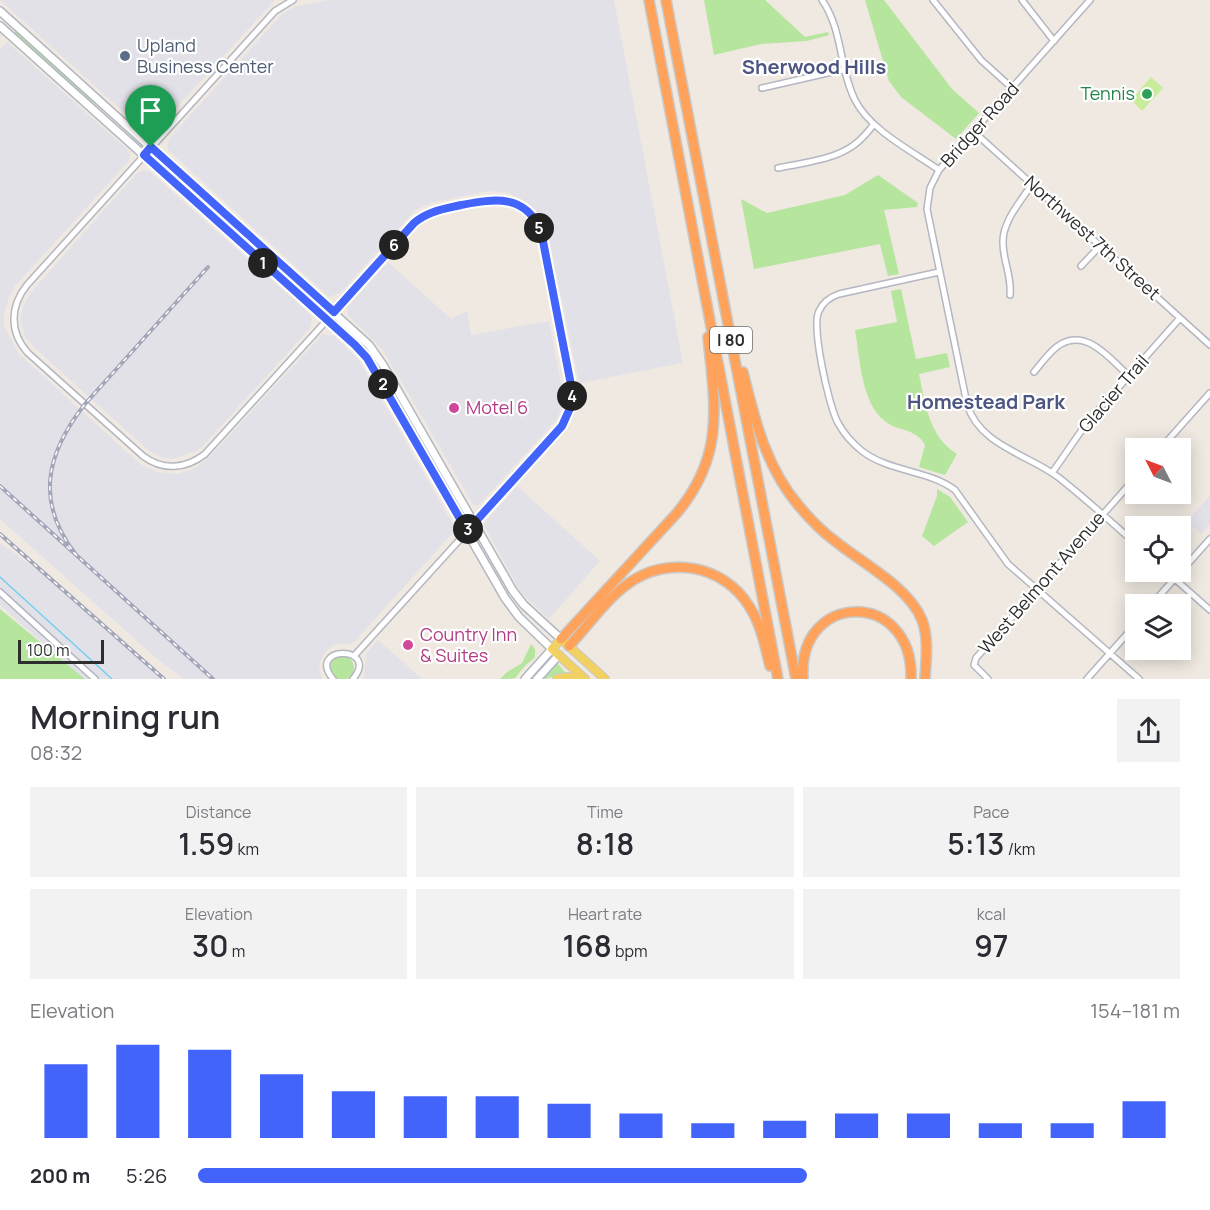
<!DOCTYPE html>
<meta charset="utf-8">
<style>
body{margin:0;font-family:Manrope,sans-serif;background:#f2f2f3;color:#2b2b33;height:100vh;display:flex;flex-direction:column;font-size:22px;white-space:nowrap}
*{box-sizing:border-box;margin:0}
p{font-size:20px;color:#7c7c81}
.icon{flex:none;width:33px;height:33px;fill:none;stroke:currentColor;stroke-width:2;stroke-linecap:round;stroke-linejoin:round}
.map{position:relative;height:679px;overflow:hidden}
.drawer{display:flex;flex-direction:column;background:#fff;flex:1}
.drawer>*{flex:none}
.needle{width:39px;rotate:312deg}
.fabs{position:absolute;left:1125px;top:438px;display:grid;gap:12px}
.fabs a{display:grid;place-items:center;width:66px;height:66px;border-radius:0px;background:#fff;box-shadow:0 3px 15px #0003;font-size:30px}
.scale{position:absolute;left:18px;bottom:15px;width:86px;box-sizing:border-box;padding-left:6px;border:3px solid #2e2e2e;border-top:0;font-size:16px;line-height:21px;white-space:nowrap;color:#2e2e2e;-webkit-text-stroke:4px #fff;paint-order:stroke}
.pin{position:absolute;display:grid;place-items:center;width:51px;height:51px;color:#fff;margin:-62px -26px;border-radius:50% 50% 50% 0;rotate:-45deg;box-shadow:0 0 6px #0007}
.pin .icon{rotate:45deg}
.km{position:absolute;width:30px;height:30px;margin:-15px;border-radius:50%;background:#222;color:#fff;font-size:16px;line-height:30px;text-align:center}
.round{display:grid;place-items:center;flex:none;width:63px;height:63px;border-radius:0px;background:#f2f2f3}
.summary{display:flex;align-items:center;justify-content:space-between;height:102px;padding:0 30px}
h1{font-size:33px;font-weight:600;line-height:45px}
.stats{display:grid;grid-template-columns:repeat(3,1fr);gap:9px;height:102px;padding:6px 30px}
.stats div{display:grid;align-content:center;border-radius:0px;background:#f2f2f3;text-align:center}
.stats b{font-size:30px;font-weight:600}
.stats small{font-size:16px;font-weight:400}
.stats p{font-size:16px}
.chart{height:168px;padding:12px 30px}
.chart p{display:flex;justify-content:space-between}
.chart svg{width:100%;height:108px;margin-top:6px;stroke:#4264fb;stroke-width:6}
ul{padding:0 30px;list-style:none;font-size:20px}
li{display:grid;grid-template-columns:96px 72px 1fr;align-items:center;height:45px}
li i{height:15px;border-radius:8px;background:#4264fb}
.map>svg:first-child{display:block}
.industrial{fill:#e3e1e8}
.green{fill:#b6e59e}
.pitch{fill:#c9ec9a}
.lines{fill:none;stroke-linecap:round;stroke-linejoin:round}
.stream{stroke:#75cff0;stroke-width:1.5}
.street-casing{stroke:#b4b7c1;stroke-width:8}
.secondary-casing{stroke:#b4b7c1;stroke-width:10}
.primary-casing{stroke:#c9c9c9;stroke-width:10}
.highway-casing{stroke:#c9c9c9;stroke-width:12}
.street{stroke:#fff;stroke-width:5}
.secondary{stroke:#fff;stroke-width:7}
.primary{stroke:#f2d163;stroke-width:8}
.highway{stroke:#ffa35c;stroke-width:9}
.rail-casing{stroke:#a3a6b8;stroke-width:4}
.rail{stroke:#fff;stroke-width:1.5;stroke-dasharray:4.5;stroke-linecap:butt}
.route-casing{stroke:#fff;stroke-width:12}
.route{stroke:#4264fb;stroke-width:8}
.service-dot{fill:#5c6f8a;stroke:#fff;stroke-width:2}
.leisure-dot{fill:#2e9e5b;stroke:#fff;stroke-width:2}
.hotel-dot{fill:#d1479c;stroke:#fff;stroke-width:2}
.labels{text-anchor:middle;stroke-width:4.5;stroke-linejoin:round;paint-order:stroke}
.shield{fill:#fff;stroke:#6d6d6d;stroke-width:1.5}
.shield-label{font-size:16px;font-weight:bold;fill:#2e2e2e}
.service-label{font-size:18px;fill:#4e5e75;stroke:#fff;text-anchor:start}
.leisure-label{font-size:18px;fill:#27864d;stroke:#fff;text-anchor:end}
.street-label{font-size:18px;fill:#2e2e2e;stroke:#fff}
.hotel-label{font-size:18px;fill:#b23c85;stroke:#fff;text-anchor:start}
.neighbourhood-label{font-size:20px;font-weight:bold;fill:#4d5680;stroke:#fff}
</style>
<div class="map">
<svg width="1210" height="679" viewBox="0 0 1210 679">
<rect width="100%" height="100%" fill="#efe9e1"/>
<path class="industrial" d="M 0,0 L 275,0 L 155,131 L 150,134 L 146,132 Z
M 330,0 L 614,0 L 683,363 L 579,383 L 547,229 L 538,213 L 529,204 L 509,193 L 489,191 L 434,202 L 415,210 L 342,291 L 331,297 L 327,295 L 167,149 L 168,140 L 282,14 L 297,6 Z
M 7,42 L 129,151 L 130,156 L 128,162 L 15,286 L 8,300 L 4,314 L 4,326 L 19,354 L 140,464 L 157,472 L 178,474 L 197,467 L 212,454 L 323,334 L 334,336 L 357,358 L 363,367 L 455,528 L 455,530 L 356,640 L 350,644 L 335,644 L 325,652 L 319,665 L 322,679 L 183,679 L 155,657 L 0,519 L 0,50 Z
M 144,170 L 150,172 L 311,315 L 312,319 L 310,328 L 201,448 L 193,452 L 173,459 L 164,458 L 149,451 L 38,351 L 26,338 L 20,321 L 23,306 L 32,291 L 136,174 Z
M 388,262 L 451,319 L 467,311 L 471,335 L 549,321 L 563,393 L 562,408 L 557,419 L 479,505 L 474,505 L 471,501 L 383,350 L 348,315 L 347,308 Z
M 517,486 L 600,561 L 549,619 L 521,593 L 484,525 L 485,522 Z
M 1210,496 L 1210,524 L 1201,534 L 1187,521 Z
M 0,543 L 54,582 L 162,679 L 83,679 L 0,605 Z
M 378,640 L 422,679 L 364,679 L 366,654 Z"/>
<path class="green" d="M 704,0 L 765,0 L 805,37 L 828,32 L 829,35 L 807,41 L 761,44 L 714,55 Z
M 865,0 L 884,0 L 952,89 L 979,113 L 956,139 L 901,97 L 889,81 Z
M 16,31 L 102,107 L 101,108 L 86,98 L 14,33 Z
M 878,175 L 918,203 L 917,207 L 884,210 L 899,274 L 888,276 L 880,244 L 754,269 L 741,199 L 767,213 L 845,195 Z
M 210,208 L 224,217 L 286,273 L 269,263 Z
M 901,289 L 916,359 L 947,353 L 950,367 L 919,374 C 925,403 929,437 957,454 L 945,475 L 919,467 L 925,445 C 916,428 900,432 886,422 C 861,404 860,358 855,330 L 897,322 L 891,291 Z
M 386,383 L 394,391 L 437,464 L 435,465 L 428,458 Z
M 937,489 L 950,497 L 968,522 L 934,546 L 922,536 L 937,496 Z
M 0,609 L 85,679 L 0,679 Z
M 531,644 L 535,649 L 535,657 C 532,661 527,663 524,667 C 513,679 520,679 500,679 L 507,672 L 522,663 Z
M330 668a12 12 0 1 1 24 0a12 12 0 1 1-24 0Z
M 557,663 L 566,673 L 545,679 L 544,678 Z"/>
<path class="pitch" d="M 1151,77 L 1163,88 L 1142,111 L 1131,100 Z"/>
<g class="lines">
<path class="stream" d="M 0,577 L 112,679"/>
<g class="street-casing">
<path id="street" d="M 293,0 L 275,11 L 27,285 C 10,306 9,332 28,353 L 143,456 C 163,471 186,469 205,454 L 421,217 C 434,209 451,207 466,204 C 504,197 532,196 543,241 L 572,390 C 573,403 570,414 563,426 L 354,656
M 822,0 C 843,30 839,68 855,100 C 870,130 912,151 939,170
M 933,0 L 981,60 L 1012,88
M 1022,0 L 1054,41
M 1090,0 L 939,170 L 930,188 L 927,209 L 967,404 C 979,445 1027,454 1058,477 C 1085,498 1110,521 1136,544
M 762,88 L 845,69
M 973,131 L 1210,345
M 778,168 C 802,163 834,160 854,145 C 862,139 868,132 874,124
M 1081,266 L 1100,246
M 939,272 L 839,294 C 830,297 823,302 819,311 C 811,327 829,407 838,423 C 844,434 852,443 862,451 C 889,472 929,470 955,490 L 1008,564 L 1139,679
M 1010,295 C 1012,276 1003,261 1003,243 C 1002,222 1021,201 1032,184
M 1034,372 C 1042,363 1050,350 1061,344 C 1088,329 1111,360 1129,376
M 1161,448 L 1210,393
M 1052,473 L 1086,424 L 1180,318
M 1167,572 L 1210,610
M 0,592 L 95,679
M 1152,604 L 1210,539
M 333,679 C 305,645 381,645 353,679
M 988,679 L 974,665 L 976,658 L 1136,477
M 1087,679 L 1136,624"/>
</g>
<g class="secondary-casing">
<path id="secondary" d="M 0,11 L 369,345 L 383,365 L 513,591 L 524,605 L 561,639
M 0,26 L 355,345 L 367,358 L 505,598 L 519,617 L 552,649 L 525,679
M 537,679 L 559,655"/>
</g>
<g class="primary-casing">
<path id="primary" d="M 557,679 L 567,677 L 579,679
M 585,679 L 552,649 L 561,639 L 605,679"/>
</g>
<g class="highway-casing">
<path id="highway" d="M 649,0 L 778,679
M 666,0 L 796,679
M 743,372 C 755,421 766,467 799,506 C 810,519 821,531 835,541 C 862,563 909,587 922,620 C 929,638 926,660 925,679
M 561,639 L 677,513 C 725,455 715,406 708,337
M 569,646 C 588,626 607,598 629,583 C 668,555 724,565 749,606 C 761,624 765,646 770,666
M 803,679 C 797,590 914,589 911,679"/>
</g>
<use href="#street" class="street"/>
<use href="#secondary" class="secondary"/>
<use href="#primary" class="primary"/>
<use href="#highway" class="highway"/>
<g class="rail-casing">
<path id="rail" d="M 0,486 L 213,679
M 0,534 L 164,679
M 77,556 C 35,503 45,455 85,404 L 208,267"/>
</g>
<use href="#rail" class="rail"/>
</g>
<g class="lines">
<g class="route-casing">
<path id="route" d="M 151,147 L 334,312 L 414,223 C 428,211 444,209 461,205 C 494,199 525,193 541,231 L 572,390 L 571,406 L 562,426 L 467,531 L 367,358 L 355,345 L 144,155 Z"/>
</g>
<use href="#route" class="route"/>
</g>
<circle class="service-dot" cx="125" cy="56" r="6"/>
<circle class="leisure-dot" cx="1147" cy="94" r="6"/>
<g class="hotel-dot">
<circle cx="454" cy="408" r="6"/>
<circle cx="408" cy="645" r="6"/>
</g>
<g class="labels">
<rect class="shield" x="710" y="327" width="42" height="26" rx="4.5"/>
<g class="shield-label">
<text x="731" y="346">I 80</text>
</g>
<g class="service-label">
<text x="137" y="52">Upland<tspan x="137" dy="21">Business Center</tspan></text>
</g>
<g class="leisure-label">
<text x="1135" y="100">Tennis</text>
</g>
<g class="street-label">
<text transform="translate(980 125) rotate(-48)" y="6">Bridger Road</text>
<text transform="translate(1092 238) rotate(42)" y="6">Northwest 7th Street</text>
<text transform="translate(1114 394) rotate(-49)" y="6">Glacier Trail</text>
<text transform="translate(1042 583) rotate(-49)" y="6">West Belmont Avenue</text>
</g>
<g class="hotel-label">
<text x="466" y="414">Motel 6</text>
<text x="420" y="641">Country Inn<tspan x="420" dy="21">&amp; Suites</tspan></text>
</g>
<g class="neighbourhood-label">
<text x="814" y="74">Sherwood Hills</text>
<text x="986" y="409">Homestead Park</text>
</g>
</g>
</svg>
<div class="fabs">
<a><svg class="needle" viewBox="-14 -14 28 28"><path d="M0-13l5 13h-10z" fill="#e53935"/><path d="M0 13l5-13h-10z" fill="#7c7c81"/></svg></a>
<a><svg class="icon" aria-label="locate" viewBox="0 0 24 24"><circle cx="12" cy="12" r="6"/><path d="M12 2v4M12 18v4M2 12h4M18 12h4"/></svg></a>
<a><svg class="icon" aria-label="layers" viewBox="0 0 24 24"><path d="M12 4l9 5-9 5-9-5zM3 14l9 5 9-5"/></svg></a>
</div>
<div class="scale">100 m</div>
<div class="pin" style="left:151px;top:147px;background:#1e9e55"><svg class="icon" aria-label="arrive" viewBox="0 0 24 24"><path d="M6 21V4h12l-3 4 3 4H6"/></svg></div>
<b class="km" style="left:263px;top:263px">1</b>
<b class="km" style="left:383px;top:384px">2</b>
<b class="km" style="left:468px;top:529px">3</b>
<b class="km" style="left:572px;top:396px">4</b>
<b class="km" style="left:539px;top:228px">5</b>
<b class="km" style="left:394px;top:245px">6</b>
</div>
<section class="drawer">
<div class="summary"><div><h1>Morning run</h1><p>08:32</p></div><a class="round"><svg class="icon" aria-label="share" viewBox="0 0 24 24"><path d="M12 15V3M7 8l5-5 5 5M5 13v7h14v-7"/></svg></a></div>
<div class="stats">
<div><p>Distance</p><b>1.59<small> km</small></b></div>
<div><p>Time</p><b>8:18</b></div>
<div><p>Pace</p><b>5:13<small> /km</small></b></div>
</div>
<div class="stats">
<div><p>Elevation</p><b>30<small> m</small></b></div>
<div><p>Heart rate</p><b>168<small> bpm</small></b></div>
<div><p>kcal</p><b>97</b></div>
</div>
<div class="chart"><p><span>Elevation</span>154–181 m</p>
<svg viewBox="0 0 160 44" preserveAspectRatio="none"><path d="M5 44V14M15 44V6M25 44V8M35 44V18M45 44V25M55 44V27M65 44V27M75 44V30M85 44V34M95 44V38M105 44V37M115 44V34M125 44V34M135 44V38M145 44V38M155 44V29"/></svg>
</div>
<ul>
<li><b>200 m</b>5:26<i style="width:62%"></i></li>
</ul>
</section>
